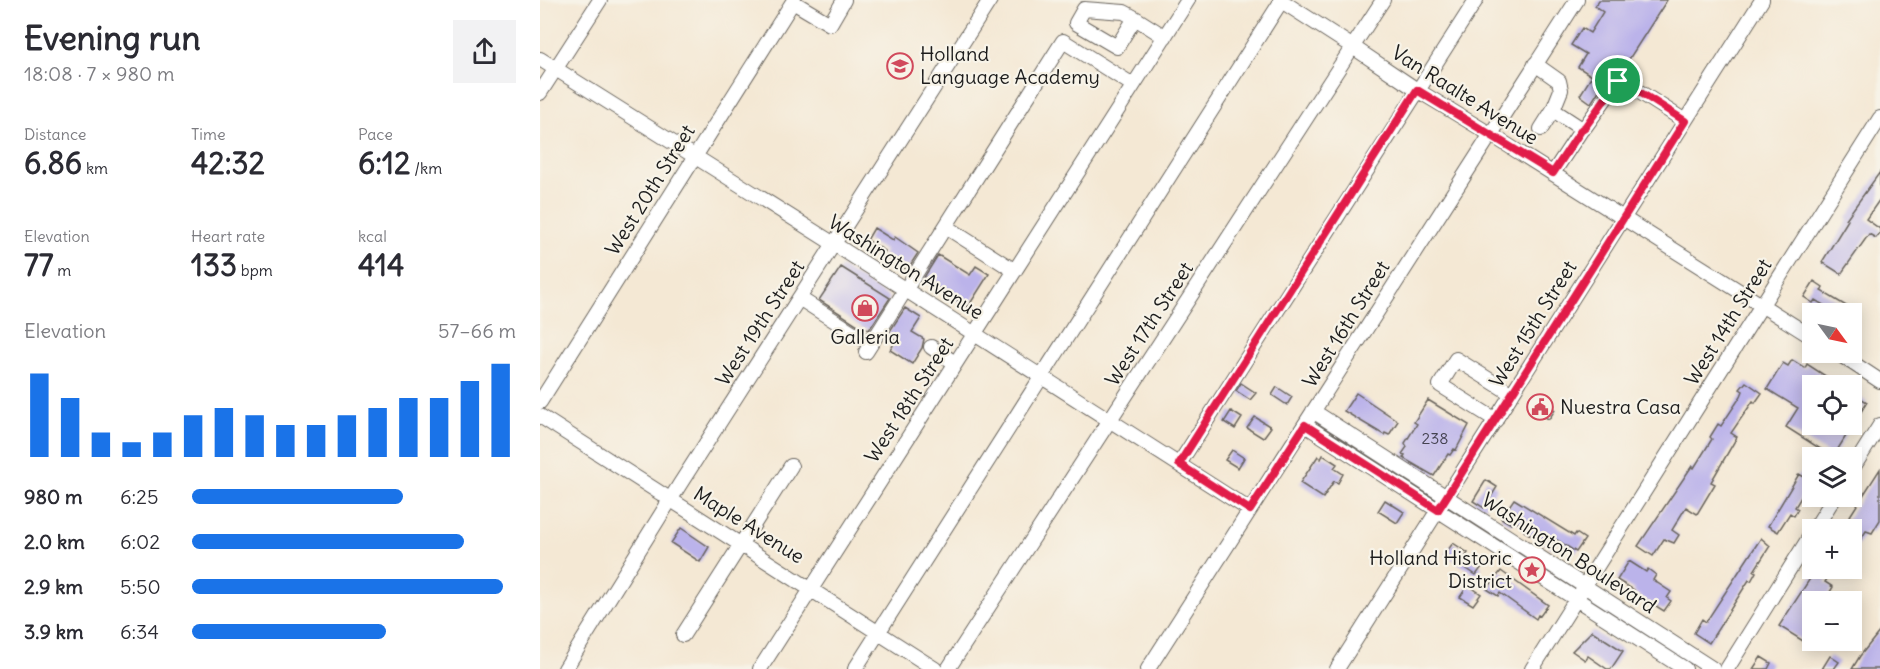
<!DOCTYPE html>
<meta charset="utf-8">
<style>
body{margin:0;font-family:Delius,sans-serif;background:#f2f2f3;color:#2b2b33;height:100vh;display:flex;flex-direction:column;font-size:22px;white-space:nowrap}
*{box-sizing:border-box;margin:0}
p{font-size:20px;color:#7c7c81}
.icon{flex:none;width:33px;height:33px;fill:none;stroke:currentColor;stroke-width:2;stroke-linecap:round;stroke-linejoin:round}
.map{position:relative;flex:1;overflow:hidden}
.drawer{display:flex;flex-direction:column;background:#fff;width:540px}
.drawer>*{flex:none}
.needle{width:39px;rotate:123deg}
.controls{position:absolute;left:1262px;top:303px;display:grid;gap:12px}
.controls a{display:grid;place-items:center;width:60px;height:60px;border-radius:0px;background:#fff;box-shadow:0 3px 15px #0003;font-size:30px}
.pin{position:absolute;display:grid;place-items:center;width:51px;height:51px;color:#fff;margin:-26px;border:3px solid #fff;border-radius:50%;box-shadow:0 2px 6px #0007}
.round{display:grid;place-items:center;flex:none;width:63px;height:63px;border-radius:0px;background:#f2f2f3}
.head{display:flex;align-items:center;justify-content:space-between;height:102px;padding:0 24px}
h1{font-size:33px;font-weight:800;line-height:45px}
.figures{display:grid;grid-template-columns:repeat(3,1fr);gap:9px;height:102px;padding:6px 24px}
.figures div{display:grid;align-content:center}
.figures b{font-size:30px;font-weight:800}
.figures small{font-size:16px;font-weight:400}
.figures p{font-size:16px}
.chart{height:168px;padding:12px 24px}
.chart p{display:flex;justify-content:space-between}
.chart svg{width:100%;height:108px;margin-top:6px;stroke:#1a73e8;stroke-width:6}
ul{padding:0 24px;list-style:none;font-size:20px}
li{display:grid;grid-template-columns:96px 72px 1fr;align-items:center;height:45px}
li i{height:15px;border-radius:8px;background:#1a73e8}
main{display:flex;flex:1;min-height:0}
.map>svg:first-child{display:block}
.building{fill:#bbb3ea}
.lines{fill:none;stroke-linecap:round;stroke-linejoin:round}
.minor-casing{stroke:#68635c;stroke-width:16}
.minor{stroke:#fff;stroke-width:14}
.route-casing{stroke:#fff;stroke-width:12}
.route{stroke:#e11d48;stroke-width:8}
.labels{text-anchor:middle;stroke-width:4.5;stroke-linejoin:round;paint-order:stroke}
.number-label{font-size:16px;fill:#444250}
.poi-label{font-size:20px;fill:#1c1c1c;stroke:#f7f3e8;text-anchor:start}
.street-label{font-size:20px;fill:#1c1c1c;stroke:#f7f3e8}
</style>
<main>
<section class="drawer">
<div class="head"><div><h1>Evening run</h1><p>18:08 · 7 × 980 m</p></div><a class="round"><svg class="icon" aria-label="share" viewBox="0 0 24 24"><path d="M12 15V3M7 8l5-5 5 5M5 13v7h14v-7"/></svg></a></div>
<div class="figures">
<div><p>Distance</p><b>6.86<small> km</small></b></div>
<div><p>Time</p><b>42:32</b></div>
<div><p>Pace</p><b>6:12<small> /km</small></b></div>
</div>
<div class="figures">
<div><p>Elevation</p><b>77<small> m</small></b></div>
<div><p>Heart rate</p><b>133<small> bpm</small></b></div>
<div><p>kcal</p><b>414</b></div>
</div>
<div class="chart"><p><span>Elevation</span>57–66 m</p>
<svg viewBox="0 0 160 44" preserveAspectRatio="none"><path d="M5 44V10M15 44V20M25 44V34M35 44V38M45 44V34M55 44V27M65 44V24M75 44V27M85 44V31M95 44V31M105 44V27M115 44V24M125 44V20M135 44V20M145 44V13M155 44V6"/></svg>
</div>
<ul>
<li><b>980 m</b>6:25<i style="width:65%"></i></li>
<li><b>2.0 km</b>6:02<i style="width:84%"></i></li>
<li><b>2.9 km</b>5:50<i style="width:96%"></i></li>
<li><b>3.9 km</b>6:34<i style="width:60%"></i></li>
</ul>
</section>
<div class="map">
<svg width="1340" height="669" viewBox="0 0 1340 669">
<rect width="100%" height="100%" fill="#f7f3e8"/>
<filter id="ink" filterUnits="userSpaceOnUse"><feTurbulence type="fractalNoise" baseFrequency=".0167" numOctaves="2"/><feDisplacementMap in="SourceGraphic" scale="12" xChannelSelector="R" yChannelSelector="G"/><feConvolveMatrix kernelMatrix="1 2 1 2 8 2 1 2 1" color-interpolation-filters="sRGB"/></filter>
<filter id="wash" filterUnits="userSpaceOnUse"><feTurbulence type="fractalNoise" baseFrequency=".008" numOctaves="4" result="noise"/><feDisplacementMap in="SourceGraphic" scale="24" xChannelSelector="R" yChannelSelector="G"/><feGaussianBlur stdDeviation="1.35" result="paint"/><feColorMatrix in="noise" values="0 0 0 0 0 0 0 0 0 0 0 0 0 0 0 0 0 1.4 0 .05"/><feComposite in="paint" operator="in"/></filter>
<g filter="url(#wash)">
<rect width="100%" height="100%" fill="#f4e8d4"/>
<g id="blocks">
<path class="building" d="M 1059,0 L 1127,0 L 1082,70 L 1075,66 L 1051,103 L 1040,95 L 1052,76 L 1038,67 L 1046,54 L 1031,45 L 1042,28 L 1050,33 L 1063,12 L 1055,6 Z
M 1340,172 L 1340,199 L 1326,219 L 1340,229 L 1340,233 L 1336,238 L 1329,234 L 1301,274 L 1282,262 L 1308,220 L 1306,219 Z
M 334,228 L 353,240 L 355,237 L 378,253 L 367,270 L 343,254 L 345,251 L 327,240 Z
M 398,255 L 430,275 L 436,266 L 449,274 L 428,307 L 383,279 Z
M 301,267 L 350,298 L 329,330 L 325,327 L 324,329 L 279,300 Z
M 1274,281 L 1283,287 L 1281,291 L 1308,307 L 1304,314 L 1290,314 L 1292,310 L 1275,300 L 1273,303 L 1264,297 Z
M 365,308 L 381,318 L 372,332 L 384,339 L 382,348 L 372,364 L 350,350 L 356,341 L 348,334 Z
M 1252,360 L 1265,368 L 1267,364 L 1301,386 L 1272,386 L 1272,424 L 1311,424 L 1311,392 L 1327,402 L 1293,457 L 1246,427 L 1258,408 L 1227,389 L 1243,363 L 1248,366 Z
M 1206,382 L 1222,393 L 1215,403 L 1213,401 L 1191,433 L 1197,437 L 1171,482 L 1175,484 L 1157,514 L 1146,507 L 1132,530 L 1139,535 L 1134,543 L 1124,539 L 1113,556 L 1098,546 L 1152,466 L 1154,468 L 1172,439 L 1170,437 L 1178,424 L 1181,426 L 1201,396 L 1203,391 L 1200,389 Z
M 701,383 L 716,393 L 710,400 L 696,391 Z
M 737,387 L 752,397 L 747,405 L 732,395 Z
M 816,393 L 858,421 L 849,435 L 845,433 L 844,435 L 804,411 Z
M 996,396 L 1012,405 L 1011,407 L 1015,410 L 1009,419 L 990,411 L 992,409 L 989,407 Z
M 888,400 L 929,425 L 916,450 L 914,449 L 910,455 L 908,454 L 894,476 L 863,458 L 865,455 L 862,454 L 867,447 L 865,443 L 877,424 L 874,422 Z
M 691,411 L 702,418 L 695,429 L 684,422 Z
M 715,417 L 731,427 L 723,438 L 707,428 Z
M 692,450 L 704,458 L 698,468 L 685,460 Z
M 783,455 L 797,464 L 794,468 L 803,474 L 798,483 L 794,481 L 783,498 L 760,483 L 778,456 L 781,459 Z
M 1340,469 L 1340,520 L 1332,533 L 1326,531 L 1311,555 L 1311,530 L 1301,530 Z
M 1259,474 L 1271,481 L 1255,507 L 1258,509 L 1254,516 L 1250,513 L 1238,532 L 1228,526 Z
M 946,480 L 957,487 L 944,508 L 933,501 Z
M 974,499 L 1034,536 L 1036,533 L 1045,539 L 1036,552 L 1017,540 L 1012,548 L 984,531 L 986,528 L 974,520 L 971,524 L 961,518 Z
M 845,500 L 864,512 L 857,523 L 838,511 Z
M 141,528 L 169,547 L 160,562 L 131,543 Z
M 1221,538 L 1230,546 L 1214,571 L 1216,572 L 1211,581 L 1209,580 L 1169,643 L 1154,633 L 1162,619 L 1166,622 Z
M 913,543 L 928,553 L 926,556 L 942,567 L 936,575 L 905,554 Z
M 1089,561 L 1106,572 L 1108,569 L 1116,575 L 1113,580 L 1131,592 L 1127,598 L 1131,601 L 1124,611 L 1093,592 L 1094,590 L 1077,580 Z
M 1284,568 L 1294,568 L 1285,582 L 1293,587 L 1284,602 L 1272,602 L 1272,627 L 1263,641 L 1239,626 L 1273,574 L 1278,578 Z
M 961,571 L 1008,605 L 1000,616 L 998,615 L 996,619 L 960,593 L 958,596 L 947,589 Z
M 928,585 L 941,594 L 933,605 L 920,597 Z
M 1052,631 L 1083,651 L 1071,669 L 1067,669 L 1048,656 L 1045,660 L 1032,651 Z
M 1340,631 L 1340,669 L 1312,669 L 1320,656 Z
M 1290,656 L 1299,662 L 1294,669 L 1282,669 Z
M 1221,657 L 1231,663 L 1228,669 L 1213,669 Z"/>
</g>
</g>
<g filter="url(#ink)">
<use href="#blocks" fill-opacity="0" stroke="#68635c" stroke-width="1.5"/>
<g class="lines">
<g class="minor-casing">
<path id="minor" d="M 740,0 L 813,47 L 877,90 L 950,134 L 1272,337
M 253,2 L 290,24 L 304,0
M 595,18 L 584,12 L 544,9 L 536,23 L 577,47 L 595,18 L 625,37
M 0,59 L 294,244 L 710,510
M 995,64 L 1019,81 L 1021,90 L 1013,110 L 1042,129 L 1045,127 L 1078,81 L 1087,84 L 1145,121
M 0,93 L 60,0
M 1001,129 L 1013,110
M 1013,173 L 1042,129
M 406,227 L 475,271
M 259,298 L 331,344
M 391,347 L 415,363
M 326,352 L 523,41 L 593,85
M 1296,352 L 1340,381
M 0,402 L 254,0
M 773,411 L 1173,669
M 0,416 L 395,669
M 956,420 L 900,385 L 916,359 L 972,394
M 765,425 L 1145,669
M 639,464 L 936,0
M 1311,471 L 1340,425
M 1274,530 L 1295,496
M 143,635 L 251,466
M 25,669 L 140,484 L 450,0
M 220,669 L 648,0
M 315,669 L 742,0
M 408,669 L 843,0
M 608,669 L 1037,0
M 797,669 L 1222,0
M 992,669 L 1340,118
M 1187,669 L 1272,533"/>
</g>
<use href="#minor" class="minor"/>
</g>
</g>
<g class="lines" filter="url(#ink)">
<g class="route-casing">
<path id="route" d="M 1078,81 L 1087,84 L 1145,121 L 898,510 L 765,425 L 710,510 L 639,464 L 877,90 L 1013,173 L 1042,129 L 1045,127 Z"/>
</g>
<use href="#route" class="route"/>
</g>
<defs>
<g id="school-ring" transform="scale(1.35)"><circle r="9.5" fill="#f7f3e8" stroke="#d1495b" stroke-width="1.5"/><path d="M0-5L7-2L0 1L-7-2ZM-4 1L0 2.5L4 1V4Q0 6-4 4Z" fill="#d1495b"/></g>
<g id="shop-ring" transform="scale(1.35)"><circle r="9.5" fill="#f7f3e8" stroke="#d1495b" stroke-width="1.5"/><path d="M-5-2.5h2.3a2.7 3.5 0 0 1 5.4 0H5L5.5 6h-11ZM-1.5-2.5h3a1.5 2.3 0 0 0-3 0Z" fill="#d1495b"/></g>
<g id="civic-ring" transform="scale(1.35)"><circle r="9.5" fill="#f7f3e8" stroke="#d1495b" stroke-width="1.5"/><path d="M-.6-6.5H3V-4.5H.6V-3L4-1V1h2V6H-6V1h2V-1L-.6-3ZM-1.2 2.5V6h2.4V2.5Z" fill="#d1495b"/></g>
<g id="sight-ring" transform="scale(1.35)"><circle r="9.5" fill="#f7f3e8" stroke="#d1495b" stroke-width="1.5"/><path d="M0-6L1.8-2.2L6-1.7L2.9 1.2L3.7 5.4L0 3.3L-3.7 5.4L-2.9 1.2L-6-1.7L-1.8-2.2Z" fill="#d1495b"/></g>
</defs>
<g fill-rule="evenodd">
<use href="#school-ring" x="360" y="66"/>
<use href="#shop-ring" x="325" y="308"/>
<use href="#civic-ring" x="1000" y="407"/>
<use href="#sight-ring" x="992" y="570"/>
</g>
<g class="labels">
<g class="number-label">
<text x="895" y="444">238</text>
</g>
<g class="poi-label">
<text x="380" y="61">Holland<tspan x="380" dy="23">Language Academy</tspan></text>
<text x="325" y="344" text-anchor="middle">Galleria</text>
<text x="1020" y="414">Nuestra Casa</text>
<text x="972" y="565" text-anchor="end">Holland Historic<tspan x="972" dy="23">District</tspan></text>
</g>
<g class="street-label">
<text transform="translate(925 95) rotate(32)" y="7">Van Raalte Avenue</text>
<text transform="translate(110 190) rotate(-58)" y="7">West 20th Street</text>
<text transform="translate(366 267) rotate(32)" y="7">Washington Avenue</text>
<text transform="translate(1188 322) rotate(-58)" y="7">West 14th Street</text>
<text transform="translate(220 323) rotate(-57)" y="7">West 19th Street</text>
<text transform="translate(609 324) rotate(-57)" y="7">West 17th Street</text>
<text transform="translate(806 324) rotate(-58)" y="7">West 16th Street</text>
<text transform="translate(993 324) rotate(-58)" y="7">West 15th Street</text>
<text transform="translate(369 400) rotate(-57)" y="7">West 18th Street</text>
<text transform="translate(209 525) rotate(32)" y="7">Maple Avenue</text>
<text transform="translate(1029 553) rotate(33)" y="7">Washington Boulevard</text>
</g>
</g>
</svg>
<div class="controls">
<a><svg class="needle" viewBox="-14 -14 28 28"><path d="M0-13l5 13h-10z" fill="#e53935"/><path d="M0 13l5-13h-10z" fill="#7c7c81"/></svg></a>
<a><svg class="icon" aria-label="locate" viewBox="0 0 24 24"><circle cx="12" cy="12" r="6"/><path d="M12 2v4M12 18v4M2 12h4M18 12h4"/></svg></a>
<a><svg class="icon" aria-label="layers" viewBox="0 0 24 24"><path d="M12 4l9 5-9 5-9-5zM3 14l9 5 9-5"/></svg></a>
<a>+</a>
<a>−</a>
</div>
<div class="pin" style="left:1078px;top:81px;background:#1e9e55"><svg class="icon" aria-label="arrive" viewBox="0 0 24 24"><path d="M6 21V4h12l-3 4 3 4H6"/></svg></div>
</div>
</main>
